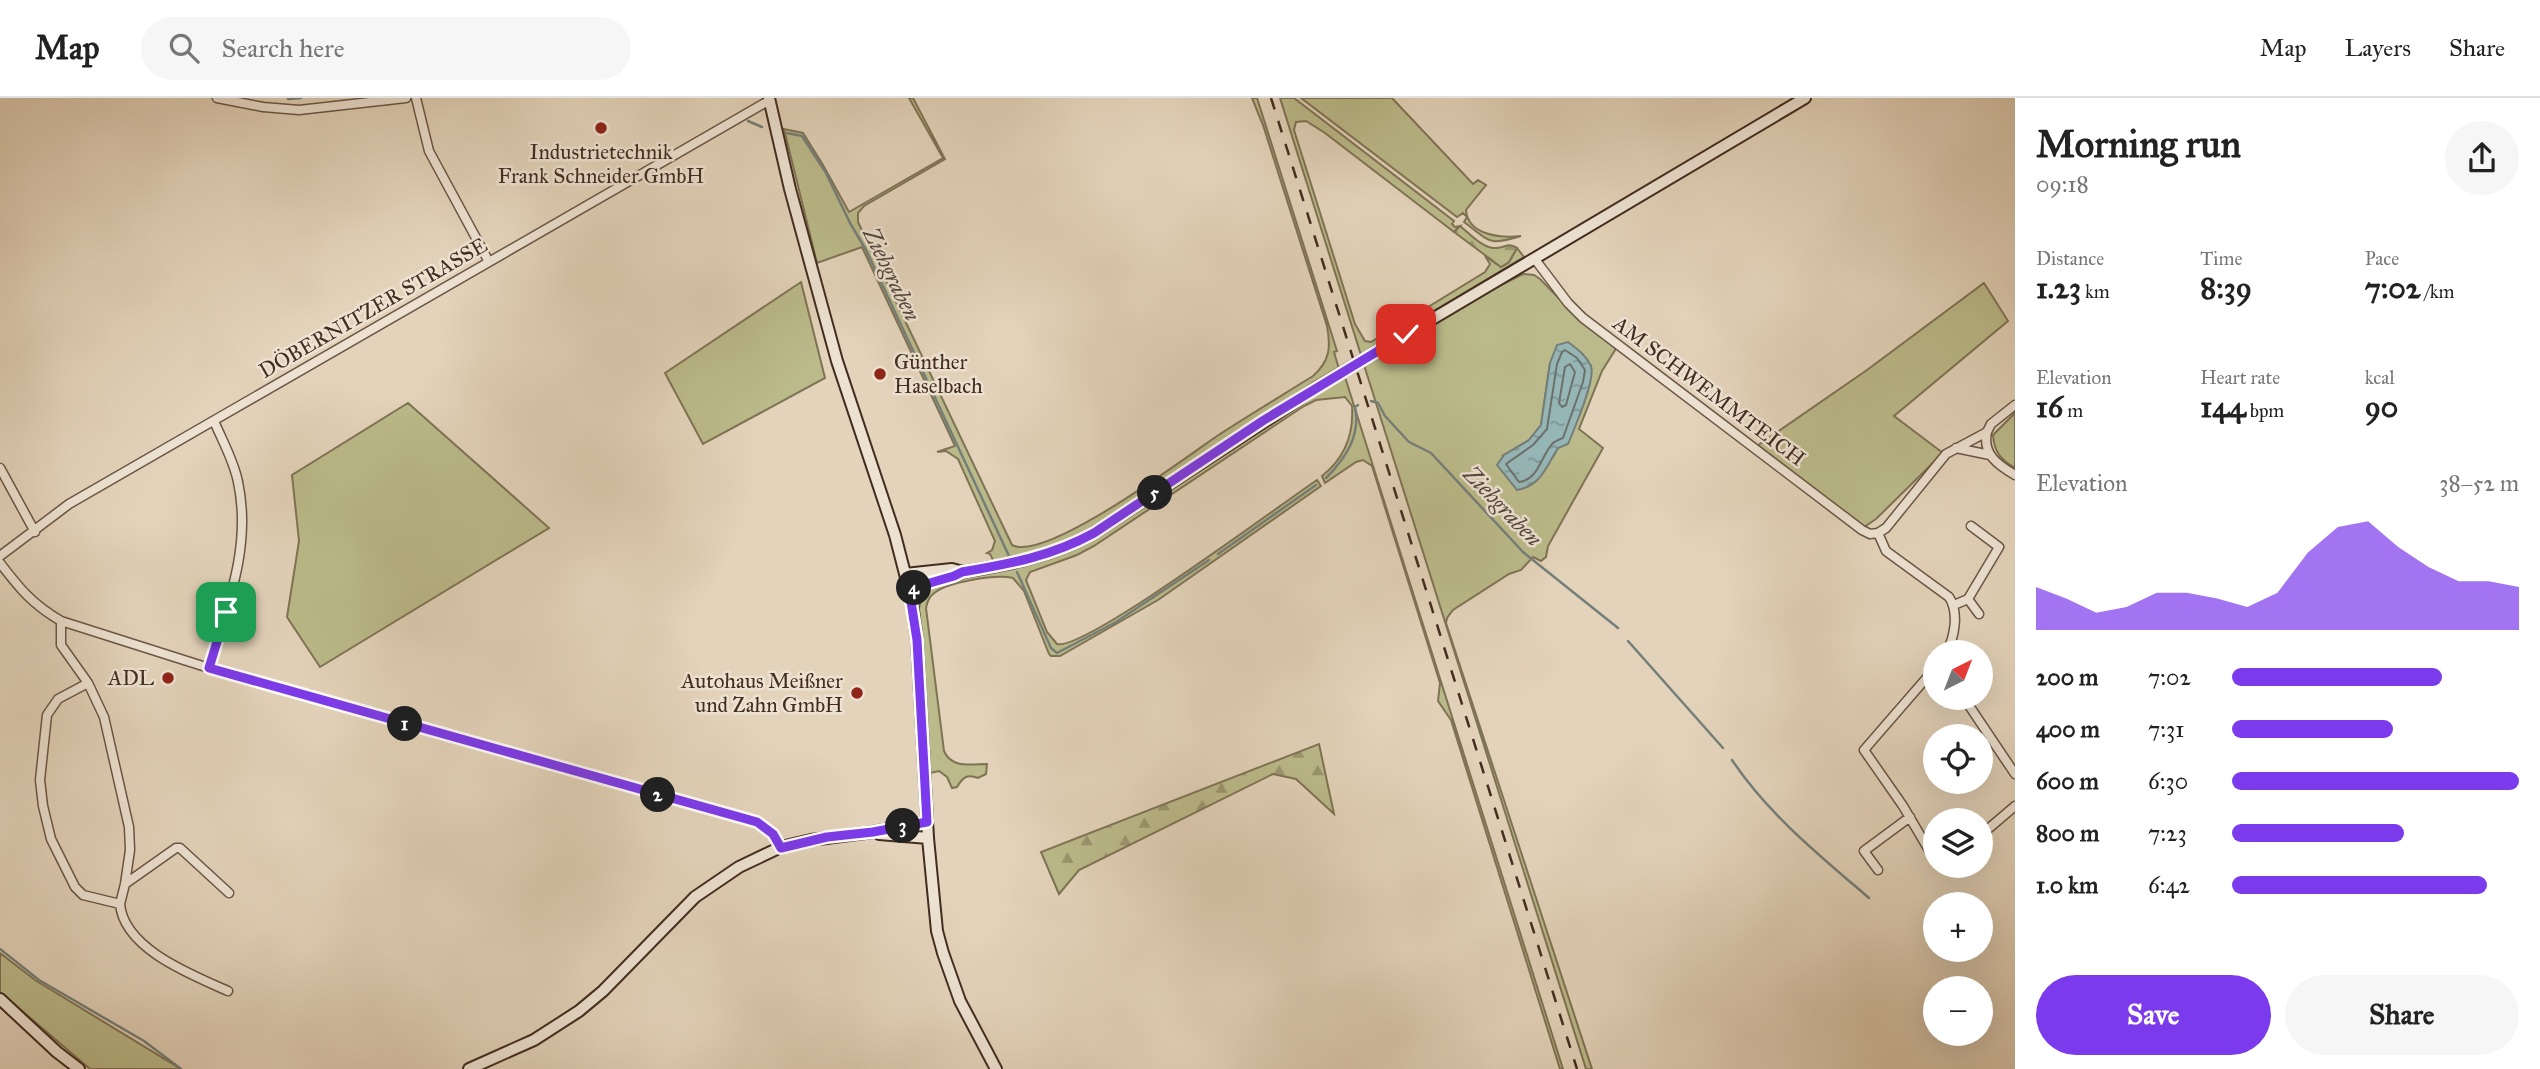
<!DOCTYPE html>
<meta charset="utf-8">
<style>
body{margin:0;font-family:"IM FELL Great Primer",serif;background:#f6f6f6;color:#222;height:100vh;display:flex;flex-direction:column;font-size:26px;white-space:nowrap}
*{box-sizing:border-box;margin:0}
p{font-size:23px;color:#767676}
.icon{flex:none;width:38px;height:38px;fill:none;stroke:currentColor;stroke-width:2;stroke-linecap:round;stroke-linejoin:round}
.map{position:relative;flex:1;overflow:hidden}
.panel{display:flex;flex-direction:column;background:#fff;width:525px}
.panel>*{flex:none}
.needle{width:46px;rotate:42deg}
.fabs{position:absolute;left:1923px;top:542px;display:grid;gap:14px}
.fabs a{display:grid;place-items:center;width:70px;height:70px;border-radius:50%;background:#fff;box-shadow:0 7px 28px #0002;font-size:35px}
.pin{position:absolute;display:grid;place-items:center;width:60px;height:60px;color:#fff;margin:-30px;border-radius:14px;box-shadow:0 4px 10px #0006}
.km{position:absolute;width:35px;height:35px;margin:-18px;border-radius:50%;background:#222;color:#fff;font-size:19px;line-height:35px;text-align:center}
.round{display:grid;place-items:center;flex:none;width:74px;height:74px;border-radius:37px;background:#f6f6f6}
.head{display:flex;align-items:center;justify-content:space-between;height:119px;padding:0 21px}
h1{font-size:38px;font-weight:700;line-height:52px}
.stats{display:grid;grid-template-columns:repeat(3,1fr);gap:10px;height:119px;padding:7px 21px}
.stats div{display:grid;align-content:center}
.stats b{font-size:30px;font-weight:700}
.stats small{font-size:19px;font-weight:400}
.stats p{font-size:19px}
.chart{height:196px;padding:14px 21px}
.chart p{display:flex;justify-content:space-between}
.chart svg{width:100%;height:126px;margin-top:7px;fill:#7c3aed;opacity:.7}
.cta{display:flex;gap:14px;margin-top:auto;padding:14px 21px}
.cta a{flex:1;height:80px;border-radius:42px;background:#7c3aed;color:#fff;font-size:28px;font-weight:700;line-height:80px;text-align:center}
.cta a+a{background:#f6f6f6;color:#222}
ul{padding:0 21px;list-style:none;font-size:23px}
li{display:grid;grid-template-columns:112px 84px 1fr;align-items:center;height:52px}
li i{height:18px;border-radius:9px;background:#7c3aed}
header{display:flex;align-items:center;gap:42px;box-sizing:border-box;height:98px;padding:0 35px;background:#fff;border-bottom:2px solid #e0e0e0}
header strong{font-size:33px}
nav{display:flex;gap:38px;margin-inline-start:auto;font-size:24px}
.search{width:490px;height:63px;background:#f6f6f6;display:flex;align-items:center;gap:18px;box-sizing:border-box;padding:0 24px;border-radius:38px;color:#767676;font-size:26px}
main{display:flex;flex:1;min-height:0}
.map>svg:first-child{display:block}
.green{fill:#bbba8a;stroke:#7f7355;stroke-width:2;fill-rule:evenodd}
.forest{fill:url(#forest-firs);stroke:#7f7355;stroke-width:2}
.water{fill:url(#water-ripples);stroke:#757f7a;stroke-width:2}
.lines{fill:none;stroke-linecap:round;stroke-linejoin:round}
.shore{stroke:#6c716b;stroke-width:2}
.stream{stroke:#757f7a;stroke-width:2.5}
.street-casing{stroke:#6b5646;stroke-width:11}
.secondary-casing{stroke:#432c20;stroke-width:14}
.street{stroke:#ede2d2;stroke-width:8}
.secondary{stroke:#ede2d2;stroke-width:10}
.rail{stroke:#432c20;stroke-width:2.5;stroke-dasharray:12 12;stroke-linecap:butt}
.route-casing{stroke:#fff;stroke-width:14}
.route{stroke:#7c3aed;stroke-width:9}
.poi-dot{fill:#8f2418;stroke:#ede2d2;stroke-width:2.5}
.labels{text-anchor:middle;stroke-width:5;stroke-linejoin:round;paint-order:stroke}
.poi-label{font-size:21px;fill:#432c20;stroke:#ede2d2;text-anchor:end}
.street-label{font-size:21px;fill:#432c20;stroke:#ede2d2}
.water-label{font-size:23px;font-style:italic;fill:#54483e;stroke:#ede2d2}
</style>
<header>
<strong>Map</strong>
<div class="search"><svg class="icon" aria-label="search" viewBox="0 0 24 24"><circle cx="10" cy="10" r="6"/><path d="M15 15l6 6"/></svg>Search here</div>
<nav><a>Map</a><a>Layers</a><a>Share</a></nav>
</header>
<main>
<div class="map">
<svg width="2015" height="971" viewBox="0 0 2015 971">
<defs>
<pattern id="forest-firs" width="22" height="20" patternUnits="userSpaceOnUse" patternTransform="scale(1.75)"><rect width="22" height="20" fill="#bbba8a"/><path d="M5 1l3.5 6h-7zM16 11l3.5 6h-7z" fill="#9a9770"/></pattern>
<pattern id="water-ripples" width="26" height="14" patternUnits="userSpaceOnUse" patternTransform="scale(1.75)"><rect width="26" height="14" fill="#96b6b6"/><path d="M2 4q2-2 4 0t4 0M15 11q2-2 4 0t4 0" fill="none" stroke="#7c9494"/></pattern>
</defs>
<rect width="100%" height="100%" fill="#e3d3ba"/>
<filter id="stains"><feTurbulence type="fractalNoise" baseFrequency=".00286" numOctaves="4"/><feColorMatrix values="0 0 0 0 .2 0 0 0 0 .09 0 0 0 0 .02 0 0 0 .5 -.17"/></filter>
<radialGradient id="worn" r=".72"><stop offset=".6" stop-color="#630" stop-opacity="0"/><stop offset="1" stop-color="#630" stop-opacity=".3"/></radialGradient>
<path class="green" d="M 909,0 L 913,0 L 945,61 L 864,108 L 858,115 L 858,124 L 1012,447 C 1045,465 1185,360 1217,338 C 1249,317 1281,298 1313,278 C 1330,263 1331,249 1327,228 L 1263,27 L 1252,0 L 1257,0 L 1337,253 L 1334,254 L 1339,271 L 1087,434 L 1052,451 L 995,464 L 993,462 L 990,456 L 987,455 L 992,452 L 995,443 L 958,361 L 946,353 L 937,354 L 955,348 L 862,149 L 817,165 L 784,31 L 803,35 L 823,67 L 849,114 L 943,60 Z
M 1280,0 L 1294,0 L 1454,123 L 1452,126 L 1455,129 L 1460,128 L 1454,134 L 1325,35 L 1306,23 L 1296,24 L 1294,32 L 1355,226 L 1365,243 L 1371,244 L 1485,174 L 1490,166 L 1485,158 L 1501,169 L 1509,164 L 1517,150 L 1524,159 L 1361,257 Z
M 1301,0 L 1392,0 L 1473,86 L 1478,82 L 1486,87 L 1466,112 C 1468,138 1502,140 1521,138 C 1488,148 1491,144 1464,124 L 1467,119 L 1463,115 L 1457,119 Z
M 1523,176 L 1534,177 L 1540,181 L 1581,223 L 1617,249 L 1602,273 L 1579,331 L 1603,350 L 1548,448 L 1546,459 L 1541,463 L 1533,459 L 1521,472 L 1509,476 L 1453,512 L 1447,520 L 1446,525 L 1592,971 L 1586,971 L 1364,267 L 1479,198 ZM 1550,265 L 1558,350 L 1553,359 L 1504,357 L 1529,342 L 1541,327 Z
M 801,184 L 825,280 L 703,346 L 665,275 Z
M 1984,185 L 2008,223 L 1894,318 L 1943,355 L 1876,421 L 1864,429 L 1757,348 L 1867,272 Z
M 1345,279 L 1563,971 L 1560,971 L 1451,622 L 1438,603 L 1440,585 L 1372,368 L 1363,362 L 1356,364 L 1325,385 L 1322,378 C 1345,360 1354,337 1352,308 L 1345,299 L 1316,302 L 1304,308 L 1094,448 L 1077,457 L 1030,474 L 1026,482 L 1047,534 L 1057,546 C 1085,553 1281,406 1317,382 L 1321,388 L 1158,502 L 1060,558 L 1051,558 L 1049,556 L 1024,493 L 1013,480 C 996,476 946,484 933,496 C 928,500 927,505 926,510 L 944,653 C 952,671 971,666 987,666 L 986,676 L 978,680 C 967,676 963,679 957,689 L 952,690 L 947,679 L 939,673 L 930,675 L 919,510 L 922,497 L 937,486 L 1039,464 L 1084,446 L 1315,295 Z
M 408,305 L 549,430 L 320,569 L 287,519 L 299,443 L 292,377 Z
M 2015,315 L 2015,370 C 2001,362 1994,354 1993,337 Z
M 0,855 L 35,882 L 181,971 L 90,971 L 0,894 Z"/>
<path class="forest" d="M 1460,128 C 1469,135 1482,150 1495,150 C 1505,150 1508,144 1517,150 L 1509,164 L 1501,169 L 1454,134 Z
M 1319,646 L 1334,716 L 1296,681 L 1273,676 L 1079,772 L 1059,796 L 1041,754 Z"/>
<path class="water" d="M 1568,244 C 1577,251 1586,257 1591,268 C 1596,282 1574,331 1568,346 L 1558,350 C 1546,369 1541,388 1517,392 L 1497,367 L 1504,357 L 1529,342 L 1541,327 L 1550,265 L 1557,247 Z"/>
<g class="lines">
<path class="shore" d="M 1565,252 L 1577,260 L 1585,272 L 1583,284 L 1563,340 C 1562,340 1554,344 1553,345 C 1541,357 1539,382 1519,384 L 1506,366 L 1533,347 L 1547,331 L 1557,266 L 1562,254 Z
M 1570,266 L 1575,274 L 1566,307 L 1562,309 L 1559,305 L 1565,269 Z"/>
<path class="stream" d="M 288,1 L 301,0
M 748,23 L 762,29
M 787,35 L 802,38 L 826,75 L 850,125 L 866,152 L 1009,458
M 1371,303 L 1378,305 L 1385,318 L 1409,344 L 1431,355 L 1523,454 L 1618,530
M 1326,380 C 1345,361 1361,338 1355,309 L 1358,307
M 1218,456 L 1316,387
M 1017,474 L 1051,550 L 1057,555 L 1116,524 L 1209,462
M 1628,543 L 1723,650
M 1732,662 C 1768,716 1820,758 1869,800
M 0,851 L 39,882 L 144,943 L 181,971"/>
<g class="street-casing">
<path id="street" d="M 217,0 L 263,9 L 299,12 L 406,0
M 416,0 L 429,53 L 489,164
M 1534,160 L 1568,205 L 1583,220 L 1862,432 L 1870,436 L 1878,435
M 1987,334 C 1982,356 1998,367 2015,377
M 1956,350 L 1990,357
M 0,370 L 35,434
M 1878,435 L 1886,430 L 1946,356 L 1987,334 L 1991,326 L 2015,307
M 1878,435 L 1886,453 L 1949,499 C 1959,514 1955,539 1946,555
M 0,458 L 69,406 L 770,2
M 0,465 C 20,491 32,506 61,523 L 209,570 L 757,724 L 773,736 L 781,749
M 1968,501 L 1979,516
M 1954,507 L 1968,501 L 1999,449 L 1971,428
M 61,523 L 61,547 L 88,585 L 58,601 L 47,617 L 40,682 L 43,708 L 51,741 L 75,789 L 83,797 L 120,806 L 125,786 L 130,752 L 129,729 L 104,619 L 88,585
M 1936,569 L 1864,652 L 1903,708 L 1936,764
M 209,570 C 227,508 252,449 238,384 C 234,363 222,342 214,323
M 1964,600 L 2015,676
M 1981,737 L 2015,708
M 1878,772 L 1864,753 L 1910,719
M 125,786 L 176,750 L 180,750 L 229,795
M 120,806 C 124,851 192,877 228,893"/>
</g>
<g class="secondary-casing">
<path id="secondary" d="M 769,0 L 790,91 L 837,263 L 895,437 L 911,499 L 917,542 L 928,740 L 937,833 L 943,855 L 960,903 L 996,971
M 905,476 L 952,471 L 963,474
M 909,491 L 954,478 L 963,474 C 1011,466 1050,459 1094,435 L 1316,290 L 1805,0
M 879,736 L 928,740
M 0,901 L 57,954 L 79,971
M 469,971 L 534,942 L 579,913 L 603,893 L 695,799 L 739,769 L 781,749 L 811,742 L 873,734 L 927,724"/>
</g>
<use href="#street" class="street"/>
<use href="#secondary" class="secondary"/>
<path class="rail" d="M 1271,0 L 1577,971"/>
</g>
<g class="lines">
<g class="route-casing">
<path id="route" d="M 226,514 L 209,570 L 757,724 L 773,736 L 781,750 L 827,739 L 873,734 L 927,724 L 917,542 L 909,491 L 954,478 L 962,474 C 1010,466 1052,458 1094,435 L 1264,322 L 1406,236"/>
</g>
<use href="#route" class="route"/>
</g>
<g class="poi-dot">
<circle cx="601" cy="30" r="7"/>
<circle cx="880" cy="276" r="7"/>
<circle cx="168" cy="580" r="7"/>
<circle cx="857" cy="595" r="7"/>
</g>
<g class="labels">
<g class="poi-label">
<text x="601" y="61" text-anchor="middle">Industrietechnik<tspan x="601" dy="24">Frank Schneider GmbH</tspan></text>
<text x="894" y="271" text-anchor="start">Günther<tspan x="894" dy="24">Haselbach</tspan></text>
<text x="154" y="587">ADL</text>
<text x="843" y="590">Autohaus Meißner<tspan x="843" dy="24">und Zahn GmbH</tspan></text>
</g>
<g class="street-label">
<text transform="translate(373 210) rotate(-30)" y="7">DÖBERNITZER STRASSE</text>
<text transform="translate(1709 293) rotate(37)" y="7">AM SCHWEMMTEICH</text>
</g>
<g class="water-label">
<text transform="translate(892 176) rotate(64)" y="8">Ziehgraben</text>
<text transform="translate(1503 408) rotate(46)" y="8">Ziehgraben</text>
</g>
</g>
<rect width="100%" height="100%" filter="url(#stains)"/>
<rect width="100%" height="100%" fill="url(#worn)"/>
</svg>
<div class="fabs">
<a><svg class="needle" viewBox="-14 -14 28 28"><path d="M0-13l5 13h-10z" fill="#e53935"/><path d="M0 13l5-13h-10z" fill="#767676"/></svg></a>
<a><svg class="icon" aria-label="locate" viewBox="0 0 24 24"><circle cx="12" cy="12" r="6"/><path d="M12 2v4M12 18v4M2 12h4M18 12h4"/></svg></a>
<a><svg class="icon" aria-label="layers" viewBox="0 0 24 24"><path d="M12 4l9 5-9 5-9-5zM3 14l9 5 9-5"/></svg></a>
<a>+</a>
<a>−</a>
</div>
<div class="pin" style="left:226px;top:514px;background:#1e9e55"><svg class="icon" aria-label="arrive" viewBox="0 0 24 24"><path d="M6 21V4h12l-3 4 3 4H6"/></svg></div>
<div class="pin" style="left:1406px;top:236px;background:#d93025"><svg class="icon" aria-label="check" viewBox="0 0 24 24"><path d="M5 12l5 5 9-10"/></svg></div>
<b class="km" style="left:405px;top:626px">1</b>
<b class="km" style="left:658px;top:697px">2</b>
<b class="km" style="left:903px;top:728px">3</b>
<b class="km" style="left:914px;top:490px">4</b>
<b class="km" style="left:1155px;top:395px">5</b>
</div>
<section class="panel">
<div class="head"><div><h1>Morning run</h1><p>09:18</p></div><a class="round"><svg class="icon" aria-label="share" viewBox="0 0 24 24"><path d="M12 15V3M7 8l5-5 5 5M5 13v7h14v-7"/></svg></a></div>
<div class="stats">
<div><p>Distance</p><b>1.23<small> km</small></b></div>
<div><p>Time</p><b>8:39</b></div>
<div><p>Pace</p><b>7:02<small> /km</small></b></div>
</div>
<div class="stats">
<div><p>Elevation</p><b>16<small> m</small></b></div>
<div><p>Heart rate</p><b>144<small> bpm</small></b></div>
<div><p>kcal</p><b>90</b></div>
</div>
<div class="chart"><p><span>Elevation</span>38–52 m</p>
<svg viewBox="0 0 160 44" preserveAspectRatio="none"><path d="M0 44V29L10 33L20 38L30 36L40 31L50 31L60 33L70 36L80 31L90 17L100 8L110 6L120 15L130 22L140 27L150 27L160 29V44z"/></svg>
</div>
<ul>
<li><b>200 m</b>7:02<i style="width:73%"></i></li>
<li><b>400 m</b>7:31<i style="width:56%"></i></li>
<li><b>600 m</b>6:30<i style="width:100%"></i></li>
<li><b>800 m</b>7:23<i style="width:60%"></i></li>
<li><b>1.0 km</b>6:42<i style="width:89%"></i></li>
</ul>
<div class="cta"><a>Save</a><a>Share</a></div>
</section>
</main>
